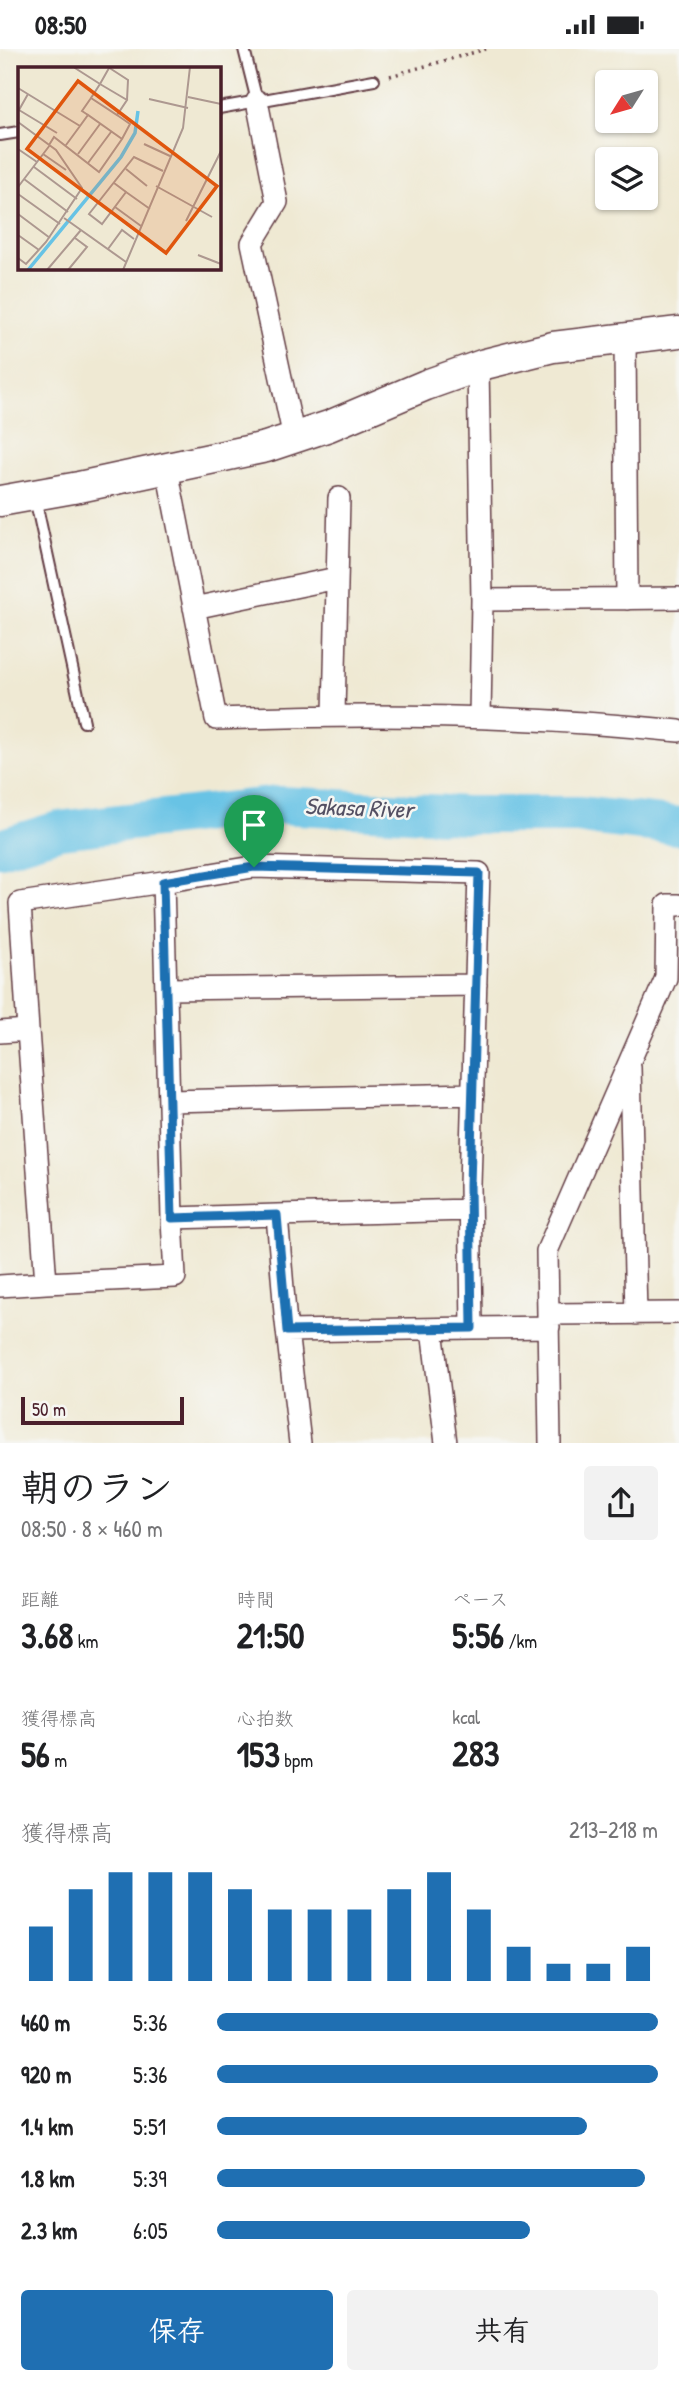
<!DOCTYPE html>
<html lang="ja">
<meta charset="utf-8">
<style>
body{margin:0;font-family:"Patrick Hand","Klee One",sans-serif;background:#f2f2f2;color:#202124;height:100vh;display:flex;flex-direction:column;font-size:26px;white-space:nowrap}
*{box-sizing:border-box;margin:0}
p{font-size:23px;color:#757577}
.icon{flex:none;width:38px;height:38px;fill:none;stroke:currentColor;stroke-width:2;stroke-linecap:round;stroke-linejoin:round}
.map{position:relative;height:1394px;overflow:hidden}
.panel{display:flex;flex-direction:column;background:#fff;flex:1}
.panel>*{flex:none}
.needle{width:46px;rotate:233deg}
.tools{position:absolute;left:595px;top:21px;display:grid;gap:14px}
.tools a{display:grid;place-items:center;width:63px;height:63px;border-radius:7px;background:#fff;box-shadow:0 2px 5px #0004;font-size:35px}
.scale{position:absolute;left:21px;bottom:18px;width:163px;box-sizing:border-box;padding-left:7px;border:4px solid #4a1f2b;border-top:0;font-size:19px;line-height:24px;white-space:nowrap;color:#4a1f2b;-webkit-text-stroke:5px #f6f6f2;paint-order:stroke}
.pin{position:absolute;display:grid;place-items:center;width:60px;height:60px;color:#fff;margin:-72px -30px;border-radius:50% 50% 50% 0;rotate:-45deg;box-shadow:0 0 7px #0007}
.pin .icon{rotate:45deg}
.round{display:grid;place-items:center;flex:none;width:74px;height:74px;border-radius:7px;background:#f2f2f2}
.head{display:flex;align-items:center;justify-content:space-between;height:119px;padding:0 21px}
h1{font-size:38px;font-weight:700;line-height:52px}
.stats{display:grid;grid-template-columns:repeat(3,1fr);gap:10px;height:119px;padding:7px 21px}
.stats div{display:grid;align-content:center}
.stats b{font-size:35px;font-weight:700}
.stats small{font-size:19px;font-weight:400}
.stats p{font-size:19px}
.chart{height:196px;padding:14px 21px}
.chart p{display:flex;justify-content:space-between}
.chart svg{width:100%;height:126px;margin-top:7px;stroke:#1f6fb2;stroke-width:6}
.button{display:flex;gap:14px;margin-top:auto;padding:14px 21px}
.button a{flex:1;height:80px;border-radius:7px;background:#1f6fb2;color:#fff;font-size:28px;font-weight:700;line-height:80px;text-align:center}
.button a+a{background:#f2f2f2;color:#202124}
ul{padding:0 21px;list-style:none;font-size:23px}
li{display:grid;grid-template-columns:112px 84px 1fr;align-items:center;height:52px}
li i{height:18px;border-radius:9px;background:#1f6fb2}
.status{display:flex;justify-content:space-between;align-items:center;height:49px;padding:0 35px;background:#fff;direction:ltr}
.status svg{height:19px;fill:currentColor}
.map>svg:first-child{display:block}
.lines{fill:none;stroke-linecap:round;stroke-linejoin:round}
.river{stroke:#67c3e5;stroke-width:38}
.lane-casing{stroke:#633d44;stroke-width:14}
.street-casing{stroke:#633d44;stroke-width:24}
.secondary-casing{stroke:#633d44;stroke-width:33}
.path{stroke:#633d44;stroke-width:3.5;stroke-dasharray:2 5;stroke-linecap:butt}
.lane{stroke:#fff;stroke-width:10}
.street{stroke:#fff;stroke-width:21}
.secondary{stroke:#fff;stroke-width:30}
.route-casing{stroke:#fff;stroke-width:14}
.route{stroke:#1f6fb2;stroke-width:9}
.labels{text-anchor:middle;stroke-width:5;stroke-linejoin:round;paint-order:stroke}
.water-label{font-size:24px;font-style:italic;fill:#535063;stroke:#f6f6f2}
.inset-river{fill:none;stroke:#67c3e5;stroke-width:3.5}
.inset-road{fill:none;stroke:#ad9890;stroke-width:2}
.view{fill:#e0560e;fill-opacity:0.15;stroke:#e0560e;stroke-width:3.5}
.inset-edge{fill:none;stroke:#4a1f2b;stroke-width:3.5}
</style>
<div class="status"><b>08:50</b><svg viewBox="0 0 49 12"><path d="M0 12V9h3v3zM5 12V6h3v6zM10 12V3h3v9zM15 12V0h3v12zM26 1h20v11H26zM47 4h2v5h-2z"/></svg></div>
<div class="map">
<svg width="679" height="1394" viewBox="0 0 679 1394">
<rect width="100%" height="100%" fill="#f6f6f2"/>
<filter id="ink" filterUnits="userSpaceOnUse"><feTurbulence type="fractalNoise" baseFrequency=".0143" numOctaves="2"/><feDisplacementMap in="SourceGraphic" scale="14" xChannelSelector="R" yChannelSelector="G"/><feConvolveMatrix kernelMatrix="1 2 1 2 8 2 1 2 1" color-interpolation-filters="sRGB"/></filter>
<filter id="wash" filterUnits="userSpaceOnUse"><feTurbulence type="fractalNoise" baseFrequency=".00686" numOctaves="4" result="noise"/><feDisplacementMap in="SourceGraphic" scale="28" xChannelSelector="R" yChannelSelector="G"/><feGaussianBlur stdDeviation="1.57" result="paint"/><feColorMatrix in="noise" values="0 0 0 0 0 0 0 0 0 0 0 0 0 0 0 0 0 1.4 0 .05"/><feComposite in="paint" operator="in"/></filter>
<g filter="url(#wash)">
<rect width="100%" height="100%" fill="#efe9d3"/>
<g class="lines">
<path class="river" d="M 0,799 L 59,781 L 279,756 L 465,766 L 578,766 L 679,777"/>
</g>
</g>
<g filter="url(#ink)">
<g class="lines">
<g class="lane-casing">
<path id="lane" d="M 244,0 L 257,52
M 219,59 L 374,31
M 0,86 L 19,83
M 35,449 L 84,673"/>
</g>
<g class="street-casing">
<path id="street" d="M 257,52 L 277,153 L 252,194 L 294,389
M 625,290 L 627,550
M 478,317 L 482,551
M 167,420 L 216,670 C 370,664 525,666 679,682
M 194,559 L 337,529
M 334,665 L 339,449
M 480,668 L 482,551 L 679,549
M 166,940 L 476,936
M 28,981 L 20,854 L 163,833
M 0,983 L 28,981 L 46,1234 L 0,1237
M 630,1018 L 636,1265
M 169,1052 L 473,1045
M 277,1166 L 470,1161
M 46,1234 L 175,1228 L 172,1169
M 549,1265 L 679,1264
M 432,1280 L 446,1394
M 287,1282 L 472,1279
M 300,1394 L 285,1264 L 277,1166 L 172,1169 L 163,833 L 253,818 L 479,824 L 470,1136 L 472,1279 L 549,1278
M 550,1394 L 547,1202 L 666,929 L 667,856 L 679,856"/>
</g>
<g class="secondary-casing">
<path id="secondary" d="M 0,452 L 79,438 L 266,398 L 329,377 L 426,336 L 485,315 L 553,298 L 679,283"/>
</g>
<path class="path" d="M 390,27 L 486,0"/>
<use href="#lane" class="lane"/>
<use href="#street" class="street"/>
<use href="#secondary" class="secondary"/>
</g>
</g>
<g class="lines" filter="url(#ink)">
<g class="route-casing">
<path id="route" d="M 254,818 L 479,824 L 470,1136 L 472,1279 L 287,1282 L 277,1166 L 172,1169 L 163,833 Z"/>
</g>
<use href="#route" class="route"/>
</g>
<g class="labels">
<g class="water-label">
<text transform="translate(359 759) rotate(2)" y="8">Sakasa River</text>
</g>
</g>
<g transform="translate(18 18)">
<rect width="203" height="203" fill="#efe9d3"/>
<path class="inset-river" d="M 10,203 L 103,90 L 117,66 L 120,44"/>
<path class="inset-road" d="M 57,0 L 57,1 L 82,17 L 87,20 L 109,33 L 99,48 L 73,31 L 82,17 L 91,1M 90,0 L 110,13 L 109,33M 0,21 L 62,59 L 70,48 L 104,72 L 81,105 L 36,70 L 31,78M 10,27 L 1,43 L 39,66M 170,30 L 203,37M 131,32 L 170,41M 70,48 L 64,44 L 73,31M 99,48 L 112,57 L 104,72M 0,55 L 38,83 L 64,121 L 28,175 L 8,197 L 0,191M 126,77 L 152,89M 48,78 L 62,59M 0,82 L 19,95M 25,87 L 48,103M 60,87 L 82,57M 70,96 L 93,65M 16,100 L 59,132M 108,102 L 129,119M 6,112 L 50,145M 96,116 L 108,125 L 84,157 L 71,147 L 116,90 L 145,104M 138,119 L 194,150M 0,120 L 32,78M 108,125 L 132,142M 0,127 L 42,157M 97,140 L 123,159M 0,147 L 32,171M 46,151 L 108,195M 168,154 L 203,84M 0,168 L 21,183M 90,182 L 104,163 L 116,172M 180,188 L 203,197M 29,203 L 63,163M 50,203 L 69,180 L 57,171M 105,203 L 165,61 L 172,0"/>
<path class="view" d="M 60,14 L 199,119 L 148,186 L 9,82 Z"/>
<rect width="203" height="203" class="inset-edge"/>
</g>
</svg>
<div class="tools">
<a><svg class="needle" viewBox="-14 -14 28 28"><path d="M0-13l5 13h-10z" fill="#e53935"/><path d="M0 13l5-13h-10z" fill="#757577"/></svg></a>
<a><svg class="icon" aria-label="layers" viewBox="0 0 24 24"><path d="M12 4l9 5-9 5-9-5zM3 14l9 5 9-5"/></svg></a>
</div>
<div class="scale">50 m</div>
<div class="pin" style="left:254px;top:818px;background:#1e9e55"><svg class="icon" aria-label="arrive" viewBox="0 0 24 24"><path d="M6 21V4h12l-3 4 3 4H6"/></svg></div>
</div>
<section class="panel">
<div class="head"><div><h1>朝のラン</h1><p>08:50 · 8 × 460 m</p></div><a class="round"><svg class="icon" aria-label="share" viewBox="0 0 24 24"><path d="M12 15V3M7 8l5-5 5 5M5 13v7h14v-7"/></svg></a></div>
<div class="stats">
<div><p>距離</p><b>3.68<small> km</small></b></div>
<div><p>時間</p><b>21:50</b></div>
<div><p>ペース</p><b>5:56<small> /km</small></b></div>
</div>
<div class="stats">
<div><p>獲得標高</p><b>56<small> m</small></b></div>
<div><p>心拍数</p><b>153<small> bpm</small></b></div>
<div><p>kcal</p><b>283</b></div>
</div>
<div class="chart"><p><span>獲得標高</span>213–218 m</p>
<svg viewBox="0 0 160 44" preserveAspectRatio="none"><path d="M5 44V25M15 44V12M25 44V6M35 44V6M45 44V6M55 44V12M65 44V19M75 44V19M85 44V19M95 44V12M105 44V6M115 44V19M125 44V32M135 44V38M145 44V38M155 44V32"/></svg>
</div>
<ul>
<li><b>460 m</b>5:36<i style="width:100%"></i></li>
<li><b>920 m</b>5:36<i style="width:100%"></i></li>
<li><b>1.4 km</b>5:51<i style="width:84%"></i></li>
<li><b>1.8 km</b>5:39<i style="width:97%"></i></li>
<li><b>2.3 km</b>6:05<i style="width:71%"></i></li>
</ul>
<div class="button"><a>保存</a><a>共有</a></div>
</section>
